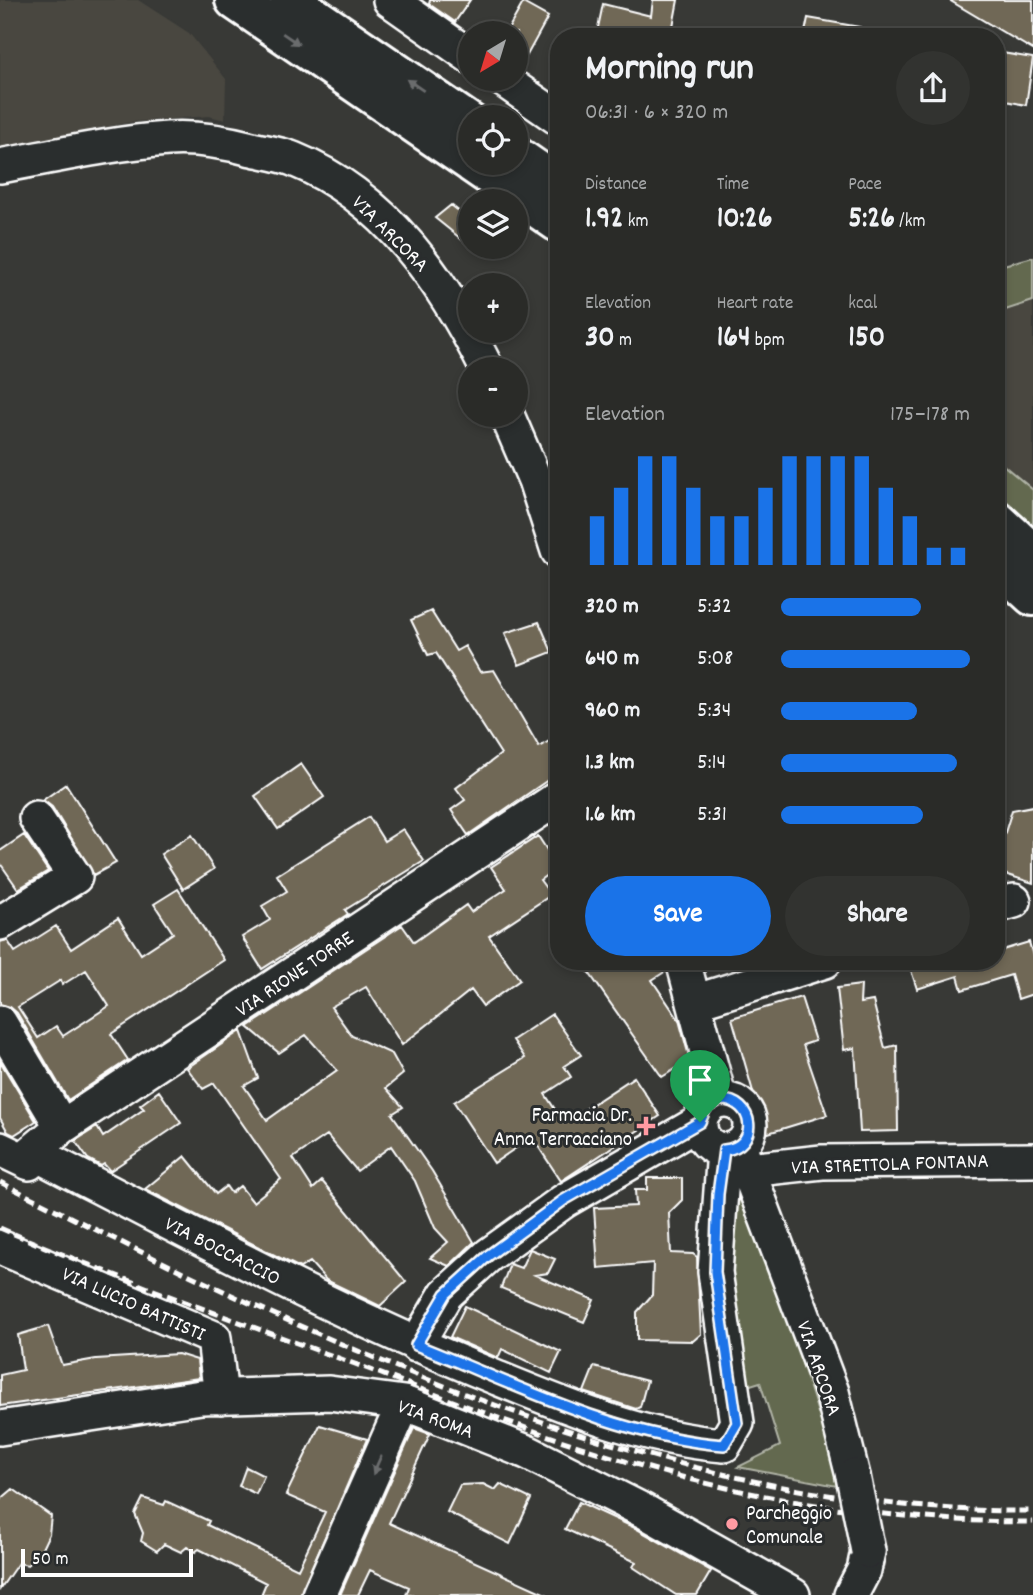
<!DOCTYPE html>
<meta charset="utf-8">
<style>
body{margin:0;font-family:Dekko,sans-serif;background:#323330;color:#f1f3f6;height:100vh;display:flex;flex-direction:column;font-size:26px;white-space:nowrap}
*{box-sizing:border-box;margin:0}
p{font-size:23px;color:#a5a7a8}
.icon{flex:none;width:38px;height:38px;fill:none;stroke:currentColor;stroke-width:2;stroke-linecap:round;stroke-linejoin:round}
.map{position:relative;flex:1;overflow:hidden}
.side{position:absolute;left:550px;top:28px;width:455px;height:942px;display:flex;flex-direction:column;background:#2a2b28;border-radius:28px;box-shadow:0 4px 10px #0003,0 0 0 2px #464745}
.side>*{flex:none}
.needle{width:46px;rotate:218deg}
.tools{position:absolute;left:458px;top:21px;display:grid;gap:14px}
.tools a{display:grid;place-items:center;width:70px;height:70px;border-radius:50%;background:#2a2b28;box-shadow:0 4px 10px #0003,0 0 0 2px #464745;font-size:35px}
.scale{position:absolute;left:21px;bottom:18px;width:172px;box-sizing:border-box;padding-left:7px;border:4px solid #fff;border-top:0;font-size:19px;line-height:24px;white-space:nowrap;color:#fff;-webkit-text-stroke:5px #2a2d2e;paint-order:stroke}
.pin{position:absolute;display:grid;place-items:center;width:60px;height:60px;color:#fff;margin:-72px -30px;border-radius:50% 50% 50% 0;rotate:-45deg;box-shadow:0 0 7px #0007}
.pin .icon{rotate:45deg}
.round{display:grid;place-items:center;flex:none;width:74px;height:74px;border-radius:37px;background:#323330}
.summary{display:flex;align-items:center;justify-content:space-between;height:119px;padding:0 35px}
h1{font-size:38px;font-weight:800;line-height:52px}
.figures{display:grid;grid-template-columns:repeat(3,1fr);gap:10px;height:119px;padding:7px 35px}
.figures div{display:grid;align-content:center}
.figures b{font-size:30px;font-weight:800}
.figures small{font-size:19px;font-weight:400}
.figures p{font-size:19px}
.chart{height:196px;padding:14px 35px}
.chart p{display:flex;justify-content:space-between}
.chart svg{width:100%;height:126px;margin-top:7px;stroke:#1a73e8;stroke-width:6}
.action{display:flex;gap:14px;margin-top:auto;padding:14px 35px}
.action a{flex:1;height:80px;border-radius:42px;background:#1a73e8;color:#fff;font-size:28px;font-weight:800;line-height:80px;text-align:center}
.action a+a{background:#323330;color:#f1f3f6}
ul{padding:0 35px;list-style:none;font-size:23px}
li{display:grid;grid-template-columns:112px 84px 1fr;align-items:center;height:52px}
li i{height:18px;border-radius:9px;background:#1a73e8}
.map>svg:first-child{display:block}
.built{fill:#494740}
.green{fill:#63694f;stroke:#b1b4a7;stroke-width:2}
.building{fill:#706757;stroke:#fff;stroke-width:2;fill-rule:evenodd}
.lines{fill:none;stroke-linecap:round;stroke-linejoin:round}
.minor-casing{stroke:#fff;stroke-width:38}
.highway-casing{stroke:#fff;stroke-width:44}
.minor{stroke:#2a2d2e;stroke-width:33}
.highway{stroke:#2a2d2e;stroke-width:38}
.rail{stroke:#fff;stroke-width:5;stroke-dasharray:10 5;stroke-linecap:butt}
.minor-bridge-casing{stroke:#fff;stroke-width:38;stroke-linecap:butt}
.minor-bridge{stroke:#2a2d2e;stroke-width:33}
.oneway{fill:#6a6c6d}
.route-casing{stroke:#fff;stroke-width:14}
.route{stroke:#1a73e8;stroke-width:9}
.poi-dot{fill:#ff9aa2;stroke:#2a2d2e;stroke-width:2.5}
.labels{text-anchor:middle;stroke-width:6;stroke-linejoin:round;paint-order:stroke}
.street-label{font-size:21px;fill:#fff;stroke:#2a2d2e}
.poi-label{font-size:21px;fill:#fff;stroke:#2a2d2e;text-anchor:end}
</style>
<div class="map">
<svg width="1033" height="1595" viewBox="0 0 1033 1595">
<rect width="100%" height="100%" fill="#383936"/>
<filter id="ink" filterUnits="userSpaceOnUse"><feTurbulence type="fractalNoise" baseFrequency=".0143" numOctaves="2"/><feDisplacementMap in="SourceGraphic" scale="14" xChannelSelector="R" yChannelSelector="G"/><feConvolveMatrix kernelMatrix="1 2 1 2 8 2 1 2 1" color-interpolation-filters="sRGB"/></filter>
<g filter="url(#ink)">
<path class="built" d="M 0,0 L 138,0 L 189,33 L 226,79 L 225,120 L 209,116 L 132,122 L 0,147 Z
M 1033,301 L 1033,490 L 996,459 L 996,313 Z"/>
<path class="green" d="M 1033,257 L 1033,301 L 996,313 L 996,267 Z
M 996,459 L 1033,490 L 1033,526 L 996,492 Z
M 734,1177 L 759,1230 L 842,1487 L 738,1467 L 780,1446 L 760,1382 L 738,1389 L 725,1276 Z"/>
<path class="building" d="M 430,0 L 470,0 L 455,22 L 429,4 Z
M 653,0 L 678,0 L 671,37 L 596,37 L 603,4 L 651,16 Z
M 949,0 L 1033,0 L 1033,50 Z
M 523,3 L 548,17 L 520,68 L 516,65 L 516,33 L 506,33 Z
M 808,18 L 860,27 L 859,37 L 804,37 Z
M 996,52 L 1033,58 L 1026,105 L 996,99 Z
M 451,205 L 471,221 L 471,247 L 435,218 Z
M 431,611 L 456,651 L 465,646 L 480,672 L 494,670 L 539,747 L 558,736 L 558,773 L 468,835 L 451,810 L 465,800 L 456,788 L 501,754 L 436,653 L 428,655 L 411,620 Z
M 539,622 L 552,652 L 519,665 L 505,633 Z
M 301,764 L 324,797 L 278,829 L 255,796 Z
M 66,784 L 116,863 L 94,875 L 52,807 L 43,800 Z
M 1033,806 L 1033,883 L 1001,873 L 998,855 L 1012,810 Z
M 369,817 L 384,841 L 403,829 L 424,861 L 345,910 L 348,914 L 262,969 L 242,937 L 270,920 L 262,906 L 287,891 L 277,875 Z
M 24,835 L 48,871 L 18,889 L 0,863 L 0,851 Z
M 192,835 L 214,869 L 183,889 L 161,854 Z
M 538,836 L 558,867 L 540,880 L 551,895 L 489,936 L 520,980 L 483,1006 L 471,990 L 402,1045 L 366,987 L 331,1007 L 352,1036 L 392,1054 L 403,1074 L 386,1088 L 403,1107 L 392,1114 L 432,1171 L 474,1242 L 449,1266 L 430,1258 L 448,1242 L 435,1228 L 415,1181 L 391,1146 L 357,1171 L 327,1135 L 293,1158 L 313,1189 L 322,1181 L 406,1282 L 380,1306 L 326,1280 L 310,1262 L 300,1268 L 145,1189 L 185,1156 L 216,1194 L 226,1186 L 231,1193 L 240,1186 L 253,1202 L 281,1179 L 214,1083 L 203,1089 L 187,1068 L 241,1031 L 258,1078 L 244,1086 L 267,1120 L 337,1070 L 306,1035 L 279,1053 L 248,1027 L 402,925 L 414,942 L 466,905 L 471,912 L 506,889 L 491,867 Z
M 178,889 L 224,960 L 111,1034 L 128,1060 L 68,1100 L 17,1013 L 10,1007 L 0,1004 L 0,942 L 7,940 L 15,952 L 56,926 L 71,949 L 118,918 L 141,954 L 173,933 L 154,904 ZM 86,970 L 109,1006 L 63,1036 L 56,1026 L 38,1038 L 18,1007 L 61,980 L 62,985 Z
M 1029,942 L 1033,956 L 1033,994 L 1018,999 L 1011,975 L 962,990 L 958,976 L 917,989 L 908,961 L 996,961 L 996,952 Z
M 595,961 L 664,961 L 666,971 L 652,980 L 679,1020 L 690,1060 L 662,1077 L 585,967 Z
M 861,985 L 860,1003 L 873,1001 L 885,1048 L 897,1045 L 898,1131 L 860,1132 L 855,1048 L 844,1050 L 837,988 Z
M 801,997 L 815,1041 L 803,1045 L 827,1115 L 765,1134 L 732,1018 Z
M 552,1014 L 581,1055 L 564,1066 L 571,1077 L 545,1094 L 564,1123 L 634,1077 L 660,1116 L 561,1181 L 532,1137 L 494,1163 L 454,1102 L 525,1058 L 513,1040 Z
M 0,1061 L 36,1121 L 14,1135 L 8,1132 L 0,1118 Z
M 159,1091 L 181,1123 L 110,1171 L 104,1164 L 101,1166 L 88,1159 L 75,1141 L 97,1127 L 103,1137 L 144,1109 L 140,1105 Z
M 647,1178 L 682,1178 L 682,1200 L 669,1213 L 671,1253 L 693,1254 L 697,1257 L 701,1334 L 693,1341 L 637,1340 L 637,1312 L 652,1295 L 653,1263 L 598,1268 L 594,1208 L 636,1206 L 635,1190 L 647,1190 Z
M 530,1249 L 555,1259 L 548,1273 L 535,1275 L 594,1300 L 584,1322 L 501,1288 L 510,1264 L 521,1268 Z
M 465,1306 L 561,1352 L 551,1373 L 502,1349 L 498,1358 L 450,1337 Z
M 48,1326 L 62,1365 L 96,1359 L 178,1354 L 197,1360 L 199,1378 L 0,1406 L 0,1375 L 23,1370 L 18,1335 Z
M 594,1367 L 647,1381 L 640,1407 L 636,1409 L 584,1392 Z
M 320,1425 L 367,1439 L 300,1595 L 261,1595 L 266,1583 L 199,1549 L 195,1552 L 187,1547 L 181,1552 L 164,1544 L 157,1551 L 141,1541 L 143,1533 L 135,1514 L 143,1498 L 164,1505 L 166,1501 L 209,1521 L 207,1525 L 298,1569 L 325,1512 L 286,1495 Z
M 414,1428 L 430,1434 L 389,1523 L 548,1595 L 406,1595 L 409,1587 L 370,1570 L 358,1595 L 340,1595 Z
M 246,1467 L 264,1476 L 256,1494 L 239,1486 Z
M 483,1484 L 495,1490 L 500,1484 L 531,1499 L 510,1544 L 447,1512 L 460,1485 Z
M 13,1489 L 51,1516 L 49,1534 L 38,1557 L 33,1556 L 28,1565 L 18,1563 L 0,1589 L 0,1500 Z
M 579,1502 L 635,1528 L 711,1571 L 697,1595 L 676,1595 L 633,1567 L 636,1562 L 565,1529 Z"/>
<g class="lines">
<g class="minor-casing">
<path id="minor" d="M 390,0 L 471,57
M 502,79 L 558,118
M 0,166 C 55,156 112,143 168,139 C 196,137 225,142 252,149 C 265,152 281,154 293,159 C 387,197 444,283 487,369
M 507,415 L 535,480 L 558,551
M 996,906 L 1014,901
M 0,923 L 75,877 L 36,818
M 683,961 L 720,1100
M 694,1002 L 825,961
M 0,1023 L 62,1127
M700 1125a25 25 0 1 1 50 0a25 25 0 1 1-50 0Z
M 739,1146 L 832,1392 L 853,1476
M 0,1149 L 29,1163 L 32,1152
M 32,1152 C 185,1231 337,1313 497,1378 C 570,1408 645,1439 724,1445 L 737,1423 L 715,1272 L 724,1150
M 32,1152 L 62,1127 L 558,798
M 748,1170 L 822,1162 L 1033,1160
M 0,1247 L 214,1338 L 221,1397
M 416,1345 L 446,1294 L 489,1255 L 564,1201 L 700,1122
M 0,1428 L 201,1397 L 329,1393 L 404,1403 L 527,1452 L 644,1511 L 793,1595
M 319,1595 L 404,1403
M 851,1595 L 864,1570 L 868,1551"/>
</g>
<g class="highway-casing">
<path id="highway" d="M 235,0 L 471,162
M 290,0 L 471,124
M 516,156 L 558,185
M 472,163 L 558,222
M 996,520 L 1033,554
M 996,562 L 1033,596"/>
</g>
<use href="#minor" class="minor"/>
<use href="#highway" class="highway"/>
<path class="rail" d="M 0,1182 C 313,1339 676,1515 1033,1511
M 0,1228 C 116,1278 236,1321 355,1364 C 453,1401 551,1440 652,1469 C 776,1504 904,1522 1033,1522"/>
<g class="minor-bridge-casing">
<path id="minor-bridge" d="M 853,1476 L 868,1551"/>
</g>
<use href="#minor-bridge" class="minor-bridge"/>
</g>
<defs><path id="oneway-solid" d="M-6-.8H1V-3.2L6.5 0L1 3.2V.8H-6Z" transform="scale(1.75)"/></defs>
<g class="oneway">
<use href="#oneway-solid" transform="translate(291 39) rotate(34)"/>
<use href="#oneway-solid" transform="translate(415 85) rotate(-146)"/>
<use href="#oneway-solid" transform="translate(377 1465) rotate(114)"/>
</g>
</g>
<g class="lines" filter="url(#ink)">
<g class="route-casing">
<path id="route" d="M 720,1100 C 755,1099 760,1147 724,1150 L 718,1194 L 715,1272 L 737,1423 L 724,1445 C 617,1437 515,1384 416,1345 L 446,1294 L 489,1255 L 564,1200 L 700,1122 L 706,1108 Z"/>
</g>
<use href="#route" class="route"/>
</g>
<g class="poi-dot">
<path d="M642.5 1115.5h7v7h7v7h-7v7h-7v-7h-7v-7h7z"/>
<circle cx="732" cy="1524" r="7"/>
</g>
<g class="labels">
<g class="street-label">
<text transform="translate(391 233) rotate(45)" y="7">VIA ARCORA</text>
<text transform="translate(294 973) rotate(-34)" y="7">VIA RIONE TORRE</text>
<text transform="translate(890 1163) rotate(-2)" y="7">VIA STRETTOLA FONTANA</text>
<text transform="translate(223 1250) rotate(27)" y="7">VIA BOCCACCIO</text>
<text transform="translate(134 1303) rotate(24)" y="7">VIA LUCIO BATTISTI</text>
<text transform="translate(820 1368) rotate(71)" y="7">VIA ARCORA</text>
<text transform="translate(436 1418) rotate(20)" y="7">VIA ROMA</text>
</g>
<g class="poi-label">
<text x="632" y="1121">Farmacia Dr.<tspan x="632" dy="24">Anna Terracciano</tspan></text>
<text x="746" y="1519" text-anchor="start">Parcheggio<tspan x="746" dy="24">Comunale</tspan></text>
</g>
</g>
</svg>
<div class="tools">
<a><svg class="needle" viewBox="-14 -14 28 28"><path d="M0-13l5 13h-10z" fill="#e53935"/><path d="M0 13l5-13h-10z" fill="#a5a7a8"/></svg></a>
<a><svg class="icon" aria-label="locate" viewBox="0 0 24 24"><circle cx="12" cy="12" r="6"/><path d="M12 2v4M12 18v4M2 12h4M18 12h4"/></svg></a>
<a><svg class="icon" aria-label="layers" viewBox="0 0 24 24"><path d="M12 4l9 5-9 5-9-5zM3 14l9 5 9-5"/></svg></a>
<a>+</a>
<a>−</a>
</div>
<div class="scale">50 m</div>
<div class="pin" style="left:700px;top:1122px;background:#1e9e55"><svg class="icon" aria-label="arrive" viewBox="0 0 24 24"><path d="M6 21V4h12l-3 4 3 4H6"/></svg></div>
<section class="side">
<div class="summary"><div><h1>Morning run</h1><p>06:31 · 6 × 320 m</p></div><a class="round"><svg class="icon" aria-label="share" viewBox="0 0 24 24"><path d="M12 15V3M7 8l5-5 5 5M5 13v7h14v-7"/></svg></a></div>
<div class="figures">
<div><p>Distance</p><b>1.92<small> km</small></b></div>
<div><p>Time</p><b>10:26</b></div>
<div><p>Pace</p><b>5:26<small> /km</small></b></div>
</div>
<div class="figures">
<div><p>Elevation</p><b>30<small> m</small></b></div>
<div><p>Heart rate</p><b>164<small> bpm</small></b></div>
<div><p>kcal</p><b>150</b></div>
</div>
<div class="chart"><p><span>Elevation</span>175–178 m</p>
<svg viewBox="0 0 160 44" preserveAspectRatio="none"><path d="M5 44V27M15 44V17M25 44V6M35 44V6M45 44V17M55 44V27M65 44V27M75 44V17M85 44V6M95 44V6M105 44V6M115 44V6M125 44V17M135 44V27M145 44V38M155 44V38"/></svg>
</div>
<ul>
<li><b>320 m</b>5:32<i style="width:74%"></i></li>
<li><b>640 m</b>5:08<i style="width:100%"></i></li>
<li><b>960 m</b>5:34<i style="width:72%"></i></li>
<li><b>1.3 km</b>5:14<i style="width:93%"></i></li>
<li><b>1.6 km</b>5:31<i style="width:75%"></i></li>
</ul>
<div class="action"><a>Save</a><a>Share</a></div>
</section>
</div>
